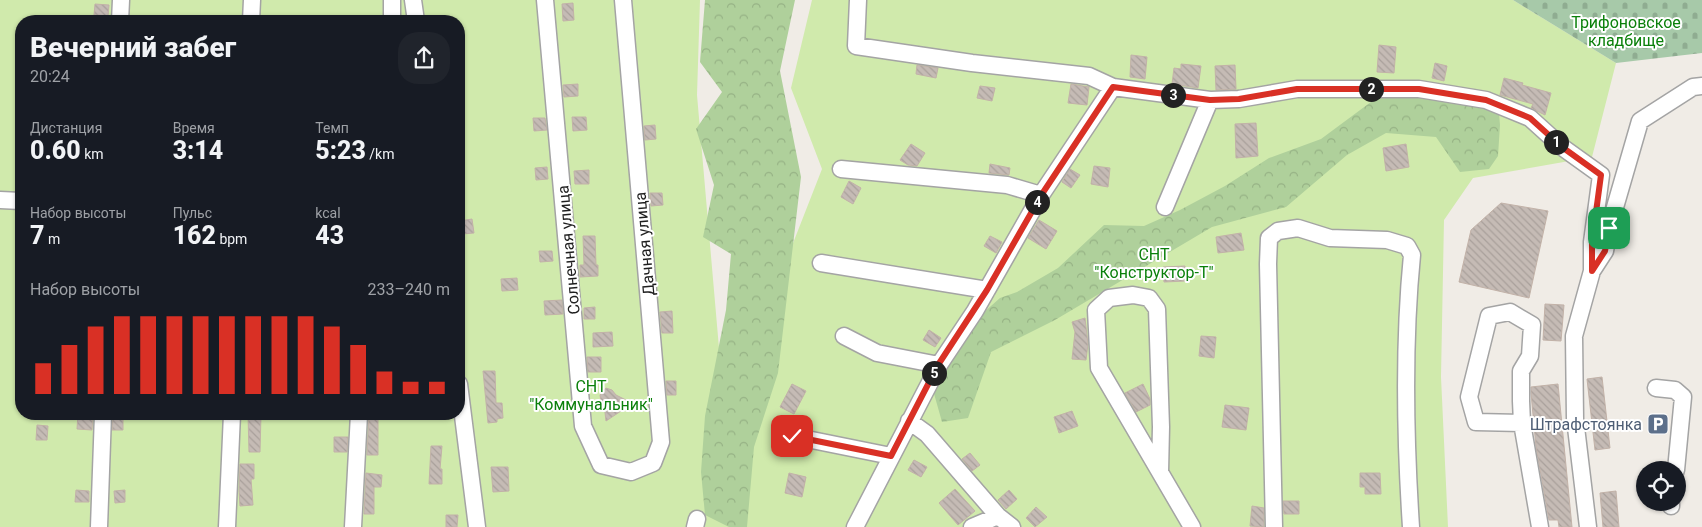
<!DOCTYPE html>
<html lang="ru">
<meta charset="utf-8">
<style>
body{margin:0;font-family:Roboto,sans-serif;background:#20242c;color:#f1f3f6;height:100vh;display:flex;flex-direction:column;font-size:19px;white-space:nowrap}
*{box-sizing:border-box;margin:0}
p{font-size:16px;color:#9ea1a6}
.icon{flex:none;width:28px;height:28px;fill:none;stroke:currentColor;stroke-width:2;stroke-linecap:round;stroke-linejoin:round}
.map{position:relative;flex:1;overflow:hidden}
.panel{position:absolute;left:15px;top:15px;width:450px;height:405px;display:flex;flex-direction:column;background:#171b24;border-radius:20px;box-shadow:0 1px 4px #0004}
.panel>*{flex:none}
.fabs{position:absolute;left:1636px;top:461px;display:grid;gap:10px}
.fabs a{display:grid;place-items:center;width:50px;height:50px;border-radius:50%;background:#171b24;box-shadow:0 1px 4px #0004;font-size:25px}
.pin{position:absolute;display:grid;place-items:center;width:42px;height:42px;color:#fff;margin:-21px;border-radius:10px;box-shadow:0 2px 8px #0006}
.km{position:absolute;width:25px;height:25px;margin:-12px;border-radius:50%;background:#222;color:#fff;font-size:14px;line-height:25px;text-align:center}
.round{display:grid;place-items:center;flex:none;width:52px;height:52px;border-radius:20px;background:#20242c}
.headline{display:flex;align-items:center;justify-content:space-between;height:85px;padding:0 15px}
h1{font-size:28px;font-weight:800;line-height:38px}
.figures{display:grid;grid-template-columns:repeat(3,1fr);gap:8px;height:85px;padding:5px 15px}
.figures div{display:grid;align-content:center}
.figures b{font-size:25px;font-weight:800}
.figures small{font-size:14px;font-weight:400}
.figures p{font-size:14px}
.chart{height:140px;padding:10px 15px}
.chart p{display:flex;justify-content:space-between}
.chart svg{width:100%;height:90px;margin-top:5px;stroke:#d93025;stroke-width:6}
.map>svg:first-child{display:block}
.grass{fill:#d0eaac;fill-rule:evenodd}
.forest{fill:url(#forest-crowns)}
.cemetery{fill:url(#cemetery-stones)}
.building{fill:url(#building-back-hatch);stroke:#c2b2a8}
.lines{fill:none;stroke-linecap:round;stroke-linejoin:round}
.minor-casing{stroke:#a4a4a4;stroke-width:19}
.minor{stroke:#fff;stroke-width:16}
.route-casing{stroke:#fff;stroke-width:10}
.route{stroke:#d93025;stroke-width:6}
.labels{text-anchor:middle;stroke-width:4;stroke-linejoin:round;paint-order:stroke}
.park-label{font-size:16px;fill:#0b800b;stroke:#fff}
.street-label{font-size:16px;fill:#202020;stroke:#fff}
.service-label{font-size:16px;fill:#4e5e75;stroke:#fff;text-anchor:end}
</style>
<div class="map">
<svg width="1702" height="527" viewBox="0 0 1702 527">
<defs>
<pattern id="forest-crowns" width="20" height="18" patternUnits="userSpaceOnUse" patternTransform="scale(1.25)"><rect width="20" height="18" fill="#afd09b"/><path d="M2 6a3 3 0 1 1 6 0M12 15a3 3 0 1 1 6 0" fill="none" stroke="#96b285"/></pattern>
<pattern id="cemetery-stones" width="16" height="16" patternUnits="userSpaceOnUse" patternTransform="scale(1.25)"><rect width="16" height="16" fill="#a7c9a9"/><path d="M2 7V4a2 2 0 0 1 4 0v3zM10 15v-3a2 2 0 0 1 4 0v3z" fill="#8fac91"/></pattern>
<pattern id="building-back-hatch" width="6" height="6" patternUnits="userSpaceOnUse" patternTransform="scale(1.25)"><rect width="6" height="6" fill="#c5bbb5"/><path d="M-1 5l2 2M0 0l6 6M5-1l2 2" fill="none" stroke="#a9a09b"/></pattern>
</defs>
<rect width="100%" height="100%" fill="#f0ece6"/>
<path class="grass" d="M 0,0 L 700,0 L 697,95 L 725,417 L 822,169 L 791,88 L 812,0 L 1513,0 L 1616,63 L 1592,157 L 1473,178 L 1444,220 L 1441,377 L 1448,527 L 0,527 ZM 21,21 L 459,21 L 459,414 L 21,414 Z"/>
<path class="forest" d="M 705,0 L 795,0 L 780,71 L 801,177 L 778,373 L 754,447 L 747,527 L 729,527 L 705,515 L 701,472 L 705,416 L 726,310 L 731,254 L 703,237 L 714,185 L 696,129 L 722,92 L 700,62 Z
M 1379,96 L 1441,96 L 1499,113 L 1500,125 L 1498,156 L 1489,169 L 1460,172 L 1436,137 L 1386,133 L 1347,155 L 1286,207 L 1212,227 L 1055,320 L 991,352 L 968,418 L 942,422 L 931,383 L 965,329 L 1000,298 L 1017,292 L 1058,268 L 1104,225 L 1144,226 L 1180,210 L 1225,186 L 1269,158 L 1321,139 Z"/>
<path class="cemetery" d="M 1513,0 L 1702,0 L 1702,53 L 1616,63 Z"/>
<path class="building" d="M 573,3 L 574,20 L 563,21 L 562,4 Z
M 95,4 L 109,5 L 108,16 L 94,15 Z
M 1379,45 L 1396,47 L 1394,73 L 1377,72 Z
M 1131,55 L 1147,57 L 1145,79 L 1130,77 Z
M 1435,63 L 1447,66 L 1444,81 L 1432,78 Z
M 1181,64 L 1201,66 L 1198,88 L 1172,84 L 1174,68 L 1181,69 Z
M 917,65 L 938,68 L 936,78 L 916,74 Z
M 1235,65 L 1236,89 L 1216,90 L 1215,66 Z
M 1504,78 L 1523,83 L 1522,85 L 1551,93 L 1545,115 L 1531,108 L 1533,104 L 1500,95 Z
M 578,84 L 578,96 L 564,97 L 563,85 Z
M 1071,84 L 1089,87 L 1087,105 L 1068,103 Z
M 980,86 L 995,88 L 992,101 L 977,98 Z
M 572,117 L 586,117 L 587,130 L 573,131 Z
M 533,118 L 545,118 L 547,130 L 534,131 Z
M 1256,123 L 1258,156 L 1236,158 L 1235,124 Z
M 655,125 L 656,139 L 645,140 L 644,126 Z
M 911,144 L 925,153 L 917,166 L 908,165 L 900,160 Z
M 1406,144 L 1409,167 L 1386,171 L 1383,148 Z
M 990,164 L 1010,168 L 1009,175 L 989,173 Z
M 1094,166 L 1110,168 L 1108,187 L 1091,184 Z
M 547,167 L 548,179 L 536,180 L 535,168 Z
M 1070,169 L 1080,175 L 1071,188 L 1062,182 Z
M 589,170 L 589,184 L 575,184 L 574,171 Z
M 849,181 L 861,188 L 853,204 L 841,197 Z
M 650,193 L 662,193 L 663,205 L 651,206 Z
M 1501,203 L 1548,211 L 1529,298 L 1459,282 L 1471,230 Z
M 472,219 L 474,233 L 462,234 L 460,221 Z
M 1039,220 L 1057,231 L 1046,249 L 1028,238 Z
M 1241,233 L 1244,250 L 1218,253 L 1216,237 Z
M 583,236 L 595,236 L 596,265 L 598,265 L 598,276 L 580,277 L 580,265 L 584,265 Z
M 990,236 L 1002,242 L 996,253 L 984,246 Z
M 539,251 L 552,251 L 553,261 L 540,262 Z
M 1185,266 L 1186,281 L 1164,282 L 1163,267 Z
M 517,278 L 518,290 L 502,291 L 501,279 Z
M 562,300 L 563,314 L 545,315 L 544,301 Z
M 1545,304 L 1564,305 L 1561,341 L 1543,340 Z
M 595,307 L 595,319 L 584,319 L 584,308 Z
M 672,311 L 673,333 L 662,333 L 660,312 Z
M 1085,318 L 1088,344 L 1086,360 L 1072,359 L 1075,332 L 1072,322 Z
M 929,330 L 941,338 L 935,347 L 923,340 Z
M 612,332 L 613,346 L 593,347 L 593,333 Z
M 1201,336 L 1216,337 L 1214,358 L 1199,356 Z
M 587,357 L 601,357 L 601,372 L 588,372 Z
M 483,371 L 495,371 L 496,403 L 502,403 L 503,418 L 497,419 L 497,422 L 488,423 Z
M 1602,377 L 1610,448 L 1595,450 L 1587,379 Z
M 666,381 L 676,381 L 676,395 L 667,395 Z
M 792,384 L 806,391 L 794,414 L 780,407 Z
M 1143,384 L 1150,399 L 1150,405 L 1136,412 L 1125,393 Z
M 1558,384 L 1572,527 L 1559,527 L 1558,520 L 1549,520 L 1536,447 L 1531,393 L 1531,387 Z
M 606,388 L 612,390 L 616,395 L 626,400 L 624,406 L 621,411 L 606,421 L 604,404 L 601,402 L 600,395 Z
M 1225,405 L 1249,408 L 1246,430 L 1222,427 Z
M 1072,411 L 1078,426 L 1059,433 L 1054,417 Z
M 78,414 L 93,414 L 92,430 L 77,429 Z
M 248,414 L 261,414 L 260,452 L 249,452 Z
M 369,414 L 378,414 L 378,455 L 367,455 Z
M 113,416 L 123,417 L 123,430 L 112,430 Z
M 37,425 L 48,426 L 47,440 L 36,440 Z
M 334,437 L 348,437 L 347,452 L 334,452 Z
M 431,446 L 442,446 L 440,469 L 442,469 L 442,484 L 429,484 Z
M 970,453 L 980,465 L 972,471 L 962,459 Z
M 914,460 L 927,467 L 921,477 L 908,470 Z
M 240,464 L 254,464 L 254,479 L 251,479 L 253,505 L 240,506 L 239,491 Z
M 491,467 L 508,467 L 509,491 L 493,492 Z
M 366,473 L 382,475 L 381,487 L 374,487 L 374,514 L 364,514 Z
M 789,473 L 806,477 L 802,497 L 785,493 Z
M 1360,473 L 1380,473 L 1381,494 L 1365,494 L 1365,487 L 1360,487 Z
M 955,489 L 975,511 L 958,525 L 939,503 Z
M 76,490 L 89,491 L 89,502 L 75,502 Z
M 125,490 L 125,502 L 115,503 L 114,491 Z
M 1009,490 L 1017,499 L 1006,509 L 998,500 Z
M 1616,491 L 1619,527 L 1603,527 L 1600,493 Z
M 1283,501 L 1299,501 L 1299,514 L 1284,514 Z
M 1252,506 L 1264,508 L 1264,527 L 1250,526 Z
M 1036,507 L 1047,517 L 1035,527 L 1026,518 Z
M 446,515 L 458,515 L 457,527 L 446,527 Z"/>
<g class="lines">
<g class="minor-casing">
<path id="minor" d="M 413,0 L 416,21
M 545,0 L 583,426 L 601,465 L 631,472 L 653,463 L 661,442 L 623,0
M 858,0 L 856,46 L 972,63 L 1089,76 L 1113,87 L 1210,100 L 1239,99 L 1297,89 L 1419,89 L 1486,100 L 1530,118 L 1562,147 L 1601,175 L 1592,242 L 1592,271 L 1574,336 L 1575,419 L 1588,527
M 120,21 L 121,0
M 251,21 L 252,0
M 392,21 L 392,0
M 841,169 L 1007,185 L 1041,195
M 0,200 L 21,201
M 1165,207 L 1210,100
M 821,263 L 987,290
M 1592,271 L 1605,251 L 1609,228 L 1640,121 L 1693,87 L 1702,86
M 844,336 L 877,353 L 939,365
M 459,384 L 477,527
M 1656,388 L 1675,390 L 1683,397 L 1676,470
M 909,421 L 927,434 L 998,516 L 1012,527
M 1522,423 L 1476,422 L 1469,397 L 1489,316 L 1510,312 L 1532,325 L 1530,356 L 1521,371 L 1521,401 L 1522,423 L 1540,527
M 792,436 L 891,456
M 1160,472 L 1161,427 L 1157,309 L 1149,298 L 1133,295 L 1109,298 L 1096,310 L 1099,368 L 1192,527
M 1671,506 L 1671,502
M 99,527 L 103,414
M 227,527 L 232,414
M 353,527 L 359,414
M 695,527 L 697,519
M 855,527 L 939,365 L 975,311 L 1041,195 L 1113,87
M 972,527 L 998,516
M 1274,527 L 1268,264 L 1269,238 L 1278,231 L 1298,228 L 1330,238 L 1387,240 L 1407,246 L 1412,255 C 1403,346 1405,436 1411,527"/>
</g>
<use href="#minor" class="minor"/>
</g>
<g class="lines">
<g class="route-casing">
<path id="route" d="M 792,436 L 891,456 L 938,365 L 987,290 L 1042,194 L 1113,87 L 1210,100 L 1239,99 L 1297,89 L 1419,89 L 1486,100 L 1530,118 L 1562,147 L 1601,175 L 1592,242 L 1592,271 L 1605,251 L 1609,228"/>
</g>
<use href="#route" class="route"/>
</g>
<defs>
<g id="parking-square" transform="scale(1.125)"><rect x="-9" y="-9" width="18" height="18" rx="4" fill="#5c6f8a" stroke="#fff"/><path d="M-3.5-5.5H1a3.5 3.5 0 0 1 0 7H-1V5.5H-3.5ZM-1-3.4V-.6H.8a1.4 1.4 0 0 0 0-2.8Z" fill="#fff"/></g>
</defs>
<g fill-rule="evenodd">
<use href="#parking-square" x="1658" y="424"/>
</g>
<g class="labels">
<g class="park-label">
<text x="1626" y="28">Трифоновское<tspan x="1626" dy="18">кладбище</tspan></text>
<text x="1154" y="260">СНТ<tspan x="1154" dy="18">"Конструктор-Т"</tspan></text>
<text x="591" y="392">СНТ<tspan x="591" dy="18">"Коммунальник"</tspan></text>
</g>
<g class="street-label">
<text transform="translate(644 244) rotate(-95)" y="6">Дачная улица</text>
<text transform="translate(568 250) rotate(-95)" y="6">Солнечная улица</text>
</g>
<g class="service-label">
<text x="1642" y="430">Штрафстоянка</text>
</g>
</g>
</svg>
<div class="fabs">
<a><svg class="icon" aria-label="locate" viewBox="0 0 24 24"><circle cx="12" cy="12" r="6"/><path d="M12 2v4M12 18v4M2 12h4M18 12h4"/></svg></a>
</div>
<div class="pin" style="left:1609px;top:228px;background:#1e9e55"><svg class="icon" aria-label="arrive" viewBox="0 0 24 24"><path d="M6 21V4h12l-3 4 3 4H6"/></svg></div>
<div class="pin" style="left:792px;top:436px;background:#d93025"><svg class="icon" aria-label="check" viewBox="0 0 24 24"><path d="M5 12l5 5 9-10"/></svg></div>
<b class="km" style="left:1556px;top:142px">1</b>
<b class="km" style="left:1371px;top:89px">2</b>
<b class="km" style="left:1173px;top:95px">3</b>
<b class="km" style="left:1037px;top:202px">4</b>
<b class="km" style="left:934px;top:373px">5</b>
<section class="panel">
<div class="headline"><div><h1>Вечерний забег</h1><p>20:24</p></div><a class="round"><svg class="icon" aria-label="share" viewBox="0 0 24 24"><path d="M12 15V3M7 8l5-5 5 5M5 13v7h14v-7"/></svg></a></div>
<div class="figures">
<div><p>Дистанция</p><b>0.60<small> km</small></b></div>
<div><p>Время</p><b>3:14</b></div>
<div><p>Темп</p><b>5:23<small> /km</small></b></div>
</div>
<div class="figures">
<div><p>Набор высоты</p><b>7<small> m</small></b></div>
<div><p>Пульс</p><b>162<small> bpm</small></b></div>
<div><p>kcal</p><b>43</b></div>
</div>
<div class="chart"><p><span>Набор высоты</span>233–240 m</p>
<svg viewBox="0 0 160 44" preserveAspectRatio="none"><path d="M5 44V29M15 44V20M25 44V11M35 44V6M45 44V6M55 44V6M65 44V6M75 44V6M85 44V6M95 44V6M105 44V6M115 44V11M125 44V20M135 44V33M145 44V38M155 44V38"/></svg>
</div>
</section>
</div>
